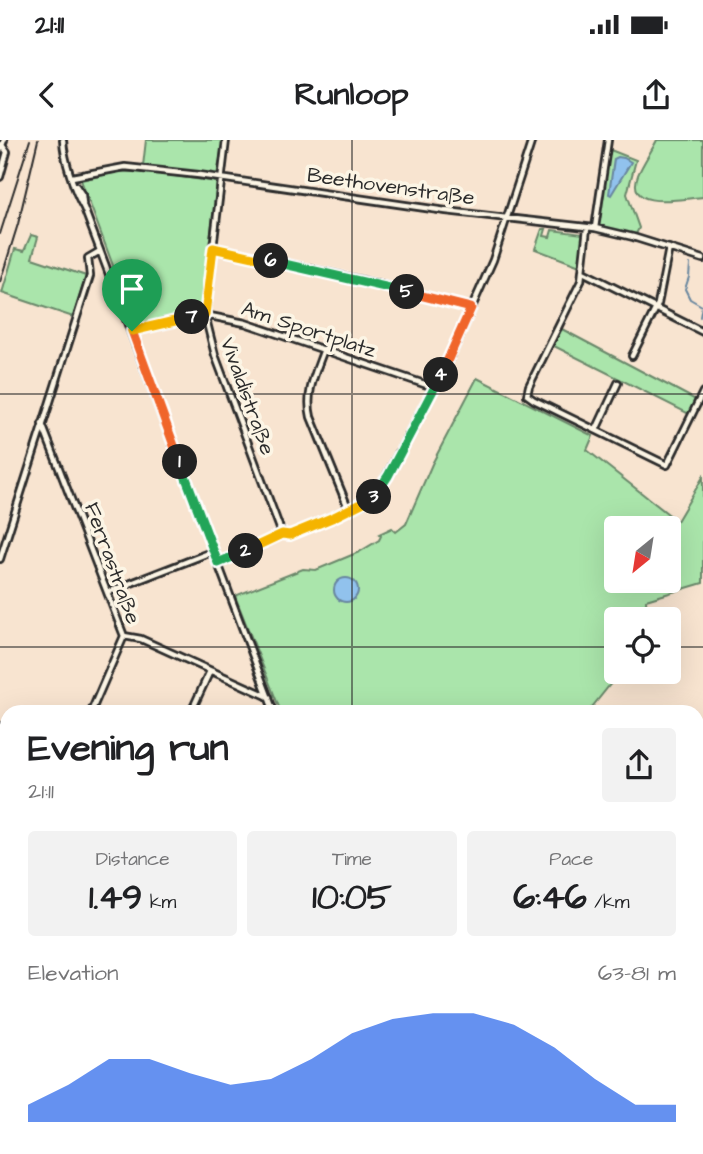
<!DOCTYPE html>
<meta charset="utf-8">
<style>
body{margin:0;font-family:"Architects Daughter",sans-serif;background:#f2f2f2;color:#202124;height:100vh;display:flex;flex-direction:column;font-size:26px;white-space:nowrap}
*{box-sizing:border-box;margin:0}
p{font-size:23px;color:#757577}
.icon{flex:none;width:38px;height:38px;fill:none;stroke:currentColor;stroke-width:2;stroke-linecap:round;stroke-linejoin:round}
.map{position:relative;flex:1;overflow:hidden}
.drawer{position:absolute;left:0px;top:565px;width:704px;height:450px;display:flex;flex-direction:column;background:#fff;border-radius:21px 21px 0 0;box-shadow:0 7px 28px #0002}
.drawer>*{flex:none}
.needle{width:46px;rotate:210deg}
.controls{position:absolute;left:604px;top:376px;display:grid;gap:14px}
.controls a{display:grid;place-items:center;width:77px;height:77px;border-radius:7px;background:#fff;box-shadow:0 7px 28px #0002;font-size:35px}
.pin{position:absolute;display:grid;place-items:center;width:60px;height:60px;color:#fff;margin:-72px -30px;border-radius:50% 50% 50% 0;rotate:-45deg;box-shadow:0 0 7px #0007}
.pin .icon{rotate:45deg}
.km{position:absolute;width:35px;height:35px;margin:-18px;border-radius:50%;background:#222;color:#fff;font-size:19px;line-height:35px;text-align:center}
.round{display:grid;place-items:center;flex:none;width:74px;height:74px;border-radius:7px;background:#f2f2f2}
.headline{display:flex;align-items:center;justify-content:space-between;height:119px;padding:0 28px}
h1{font-size:38px;font-weight:700;line-height:52px}
.stats{display:grid;grid-template-columns:repeat(3,1fr);gap:10px;height:119px;padding:7px 28px}
.stats div{display:grid;align-content:center;border-radius:7px;background:#f2f2f2;text-align:center}
.stats b{font-size:35px;font-weight:700}
.stats small{font-size:19px;font-weight:400}
.stats p{font-size:19px}
.chart{height:196px;padding:14px 28px}
.chart p{display:flex;justify-content:space-between}
.chart svg{width:100%;height:126px;margin-top:7px;fill:#2563eb;opacity:.7}
.status{display:flex;justify-content:space-between;align-items:center;height:49px;padding:0 35px;background:#fff;direction:ltr}
.status svg{height:19px;fill:currentColor}
header{display:flex;justify-content:space-between;align-items:center;height:91px;padding:0 28px;background:#fff;font-size:32px;font-weight:700}
.map>svg:first-child{display:block}
.green{fill:#aae5ab;stroke:#6a886b;stroke-width:2;fill-rule:evenodd}
.water{fill:#91c2ed;stroke:#68869f;stroke-width:2}
.lines{fill:none;stroke-linecap:round;stroke-linejoin:round}
.stream{stroke:#68869f;stroke-width:2}
.minor-casing{stroke:#2b2b2b;stroke-width:10}
.major-casing{stroke:#2b2b2b;stroke-width:11}
.minor{stroke:#fcf5e5;stroke-width:4.5}
.major{stroke:#f8e281;stroke-width:6}
.tram{stroke:#2b2b2b;stroke-width:2}
.rail{stroke:#2b2b2b;stroke-width:2}
.split-1-casing{stroke:#fff;stroke-width:14}
.split-2-casing{stroke:#fff;stroke-width:14}
.split-3-casing{stroke:#fff;stroke-width:14}
.split-4-casing{stroke:#fff;stroke-width:14}
.split-5-casing{stroke:#fff;stroke-width:14}
.split-6-casing{stroke:#fff;stroke-width:14}
.split-7-casing{stroke:#fff;stroke-width:14}
.split-8-casing{stroke:#fff;stroke-width:14}
.split-1{stroke:#f0652b;stroke-width:9}
.split-2{stroke:#22a559;stroke-width:9}
.split-3{stroke:#f5b400;stroke-width:9}
.split-4{stroke:#22a559;stroke-width:9}
.split-5{stroke:#f0652b;stroke-width:9}
.split-6{stroke:#22a559;stroke-width:9}
.split-7{stroke:#f5b400;stroke-width:9}
.split-8{stroke:#f5b400;stroke-width:9}
.grid{fill:none;stroke:#2b2b2b;stroke-width:2;stroke-opacity:0.55}
.labels{text-anchor:middle;stroke-width:7;stroke-linejoin:round;paint-order:stroke}
.street-label{font-size:21px;fill:#2b2b2b;stroke:#fcf5e5}
</style>
<div class="status"><b>21:11</b><svg viewBox="0 0 49 12"><path d="M0 12V9h3v3zM5 12V6h3v6zM10 12V3h3v9zM15 12V0h3v12zM26 1h20v11H26zM47 4h2v5h-2z"/></svg></div>
<header><svg class="icon" aria-label="back" viewBox="0 0 24 24"><path d="M15 5l-7 7 7 7"/></svg>Runloop<svg class="icon" aria-label="share" viewBox="0 0 24 24"><path d="M12 15V3M7 8l5-5 5 5M5 13v7h14v-7"/></svg></header>
<div class="map">
<svg width="703" height="1014" viewBox="0 0 703 1014">
<rect width="100%" height="100%" fill="#f8e4d0"/>
<filter id="ink" filterUnits="userSpaceOnUse"><feTurbulence type="fractalNoise" baseFrequency=".0143" numOctaves="2"/><feDisplacementMap in="SourceGraphic" scale="14" xChannelSelector="R" yChannelSelector="G"/><feConvolveMatrix kernelMatrix="1 2 1 2 8 2 1 2 1" color-interpolation-filters="sRGB"/></filter>
<g filter="url(#ink)">
<path class="green" d="M 146,0 L 223,0 L 217,36 L 143,26 Z
M 657,0 L 703,0 L 703,57 C 684,58 624,72 638,35 C 643,23 651,12 657,0 Z
M 608,9 L 636,20 L 627,54 L 639,88 L 635,96 L 597,86 Z
M 118,32 L 146,32 L 217,42 L 201,173 L 164,178 L 136,187 L 81,40 Z
M 542,89 L 546,89 L 544,96 L 550,97 L 552,90 L 583,94 L 580,126 L 535,109 Z
M 31,95 L 38,97 L 32,118 L 86,136 L 73,177 L 2,153 L 15,109 L 24,111 Z
M 558,187 L 696,260 L 689,274 L 550,204 Z
M 477,238 L 593,296 L 587,310 L 677,381 L 703,337 L 703,443 L 646,460 L 647,479 L 616,480 L 616,532 L 620,532 L 588,572 L 281,572 L 235,456 L 303,429 L 316,430 L 359,412 L 379,400 L 381,396 L 379,394 L 392,388 L 396,392 L 406,384 L 432,324 ZM 616,388 L 668,388 L 668,441 L 616,441 Z
M 7,660 L 7,731 L 0,727 L 0,667 Z
M 342,1008 L 430,1008 L 440,1014 L 347,1014 Z
M 514,1008 L 627,1008 L 621,1014 L 506,1014 Z"/>
<path class="water" d="M 618,17 L 624,18 L 631,22 L 611,55 L 609,54 L 614,19 Z
M334 450a12 12 0 1 1 24 0a12 12 0 1 1-24 0Z"/>
<g class="lines">
<path class="stream" d="M 690,124 L 689,137 L 685,149 L 690,159 L 702,166 L 700,177"/>
<g class="minor-casing">
<path id="minor" d="M 63,0 C 64,20 74,51 84,68 L 274,572
M 226,0 L 205,175 L 215,215 L 282,394
M 0,11 L 4,0
M 0,37 L 7,12 L 2,5
M 72,37 L 125,27 L 199,35 L 446,71 L 595,88 L 633,97 L 703,119
M 76,46 L 82,55 L 83,64
M 587,88 L 581,141 L 529,246 L 527,255 L 534,260 L 667,325 L 703,252
M 595,88 L 608,0
M 213,108 L 365,141 L 471,168
M 583,132 L 703,192
M 132,191 L 205,175 L 245,183 L 433,247
M 324,209 C 316,232 305,252 311,277 L 349,370
M 632,216 L 658,164 L 669,108
M 42,284 L 124,496 L 91,572
M 596,290 L 618,243
M 0,419 L 90,136 L 88,118 L 100,111
M 218,423 L 282,394 L 290,395 L 372,360 L 379,350 L 448,221 L 493,120 L 532,0
M 108,452 L 214,411
M 124,496 L 141,499 L 269,557
M 191,572 L 210,531
M 0,586 L 7,589
M 696,867 L 703,872
M 696,944 L 703,937
M 95,1008 L 103,1014
M 249,1010 L 257,1014
M 238,1014 L 251,1008
M 629,1014 L 635,1008"/>
</g>
<g class="major-casing">
<path id="major" d="M 0,730 L 7,734
M 0,738 L 7,742
M 439,1008 L 449,1014
M 454,1008 L 464,1014"/>
</g>
<use href="#minor" class="minor"/>
<use href="#major" class="major"/>
<path class="tram" d="M 0,142 L 18,84 L 38,0"/>
<path class="rail" d="M 0,94 L 30,0"/>
</g>
</g>
<g class="lines" filter="url(#ink)">
<g class="split-1-casing">
<path id="split-1" d="M 132,191 L 180,322"/>
</g>
<g class="split-2-casing">
<path id="split-2" d="M 180,322 L 218,423 L 246,411"/>
</g>
<g class="split-3-casing">
<path id="split-3" d="M 246,411 L 282,394 L 290,395 L 334,377 L 374,357"/>
</g>
<g class="split-4-casing">
<path id="split-4" d="M 374,357 L 388,336 L 441,235"/>
</g>
<g class="split-5-casing">
<path id="split-5" d="M 407,152 L 471,168 L 441,235"/>
</g>
<g class="split-6-casing">
<path id="split-6" d="M 271,121 L 407,152"/>
</g>
<g class="split-7-casing">
<path id="split-7" d="M 192,177 L 205,175 L 213,108 L 271,121"/>
</g>
<g class="split-8-casing">
<path id="split-8" d="M 132,191 L 192,177"/>
</g>
<use href="#split-1" class="split-1"/>
<use href="#split-2" class="split-2"/>
<use href="#split-3" class="split-3"/>
<use href="#split-4" class="split-4"/>
<use href="#split-5" class="split-5"/>
<use href="#split-6" class="split-6"/>
<use href="#split-7" class="split-7"/>
<use href="#split-8" class="split-8"/>
</g>
<path class="grid" d="M 352,0 L 352,572M 0,254 L 703,254M 0,507 L 616,507M 668,507 L 703,507M 0,760 L 7,760M 696,760 L 703,760M 352,1008 L 352,1014"/>
<g class="labels">
<g class="street-label">
<text transform="translate(391 46) rotate(8)" y="7">Beethovenstraße</text>
<text transform="translate(309 189) rotate(18)" y="7">Am Sportplatz</text>
<text transform="translate(248 256) rotate(70)" y="7">Vivaldistraße</text>
<text transform="translate(113 423) rotate(70)" y="7">Ferrastraße</text>
</g>
</g>
</svg>
<div class="controls">
<a><svg class="needle" viewBox="-14 -14 28 28"><path d="M0-13l5 13h-10z" fill="#e53935"/><path d="M0 13l5-13h-10z" fill="#757577"/></svg></a>
<a><svg class="icon" aria-label="locate" viewBox="0 0 24 24"><circle cx="12" cy="12" r="6"/><path d="M12 2v4M12 18v4M2 12h4M18 12h4"/></svg></a>
</div>
<div class="pin" style="left:132px;top:191px;background:#1e9e55"><svg class="icon" aria-label="arrive" viewBox="0 0 24 24"><path d="M6 21V4h12l-3 4 3 4H6"/></svg></div>
<b class="km" style="left:180px;top:322px">1</b>
<b class="km" style="left:246px;top:411px">2</b>
<b class="km" style="left:374px;top:357px">3</b>
<b class="km" style="left:441px;top:235px">4</b>
<b class="km" style="left:407px;top:152px">5</b>
<b class="km" style="left:271px;top:121px">6</b>
<b class="km" style="left:192px;top:177px">7</b>
<section class="drawer">
<div class="headline"><div><h1>Evening run</h1><p>21:11</p></div><a class="round"><svg class="icon" aria-label="share" viewBox="0 0 24 24"><path d="M12 15V3M7 8l5-5 5 5M5 13v7h14v-7"/></svg></a></div>
<div class="stats">
<div><p>Distance</p><b>1.49<small> km</small></b></div>
<div><p>Time</p><b>10:05</b></div>
<div><p>Pace</p><b>6:46<small> /km</small></b></div>
</div>
<div class="chart"><p><span>Elevation</span>63–81 m</p>
<svg viewBox="0 0 160 44" preserveAspectRatio="none"><path d="M0 44V38L10 31L20 22L30 22L40 27L50 31L60 29L70 22L80 13L90 8L100 6L110 6L120 10L130 18L140 29L150 38L160 38V44z"/></svg>
</div>
</section>
</div>
